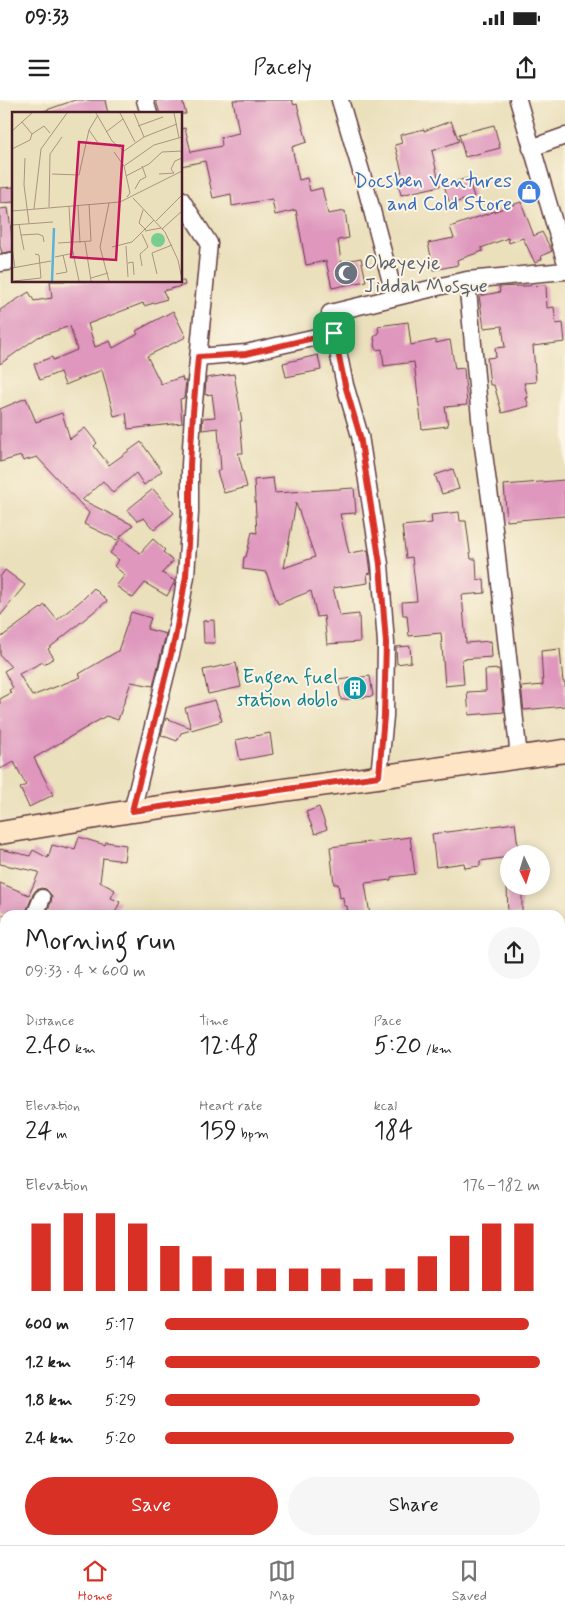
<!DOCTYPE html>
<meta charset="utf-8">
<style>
body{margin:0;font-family:Mynerve,sans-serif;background:#f6f6f6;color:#222;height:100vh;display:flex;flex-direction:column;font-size:19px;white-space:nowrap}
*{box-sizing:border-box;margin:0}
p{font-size:16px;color:#767676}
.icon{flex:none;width:28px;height:28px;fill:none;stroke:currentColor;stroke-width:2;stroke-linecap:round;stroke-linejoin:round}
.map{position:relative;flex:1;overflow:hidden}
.drawer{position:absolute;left:0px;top:810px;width:565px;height:635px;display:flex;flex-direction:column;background:#fff;border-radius:15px 15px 0 0;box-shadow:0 2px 12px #0003}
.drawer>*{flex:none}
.needle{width:32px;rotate:176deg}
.tools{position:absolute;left:500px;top:745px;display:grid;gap:10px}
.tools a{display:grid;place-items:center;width:50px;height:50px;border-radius:50%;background:#fff;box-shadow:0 2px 12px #0003;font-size:25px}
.pin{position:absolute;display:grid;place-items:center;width:42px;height:42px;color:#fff;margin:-21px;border-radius:10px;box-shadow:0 2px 8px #0006}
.round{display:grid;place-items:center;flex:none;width:52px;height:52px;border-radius:26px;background:#f6f6f6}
.overview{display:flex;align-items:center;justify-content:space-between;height:85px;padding:0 25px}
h1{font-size:28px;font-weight:600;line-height:38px}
.figures{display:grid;grid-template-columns:repeat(3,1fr);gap:8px;height:85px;padding:5px 25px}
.figures div{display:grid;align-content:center}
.figures b{font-size:25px;font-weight:600}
.figures small{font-size:14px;font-weight:400}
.figures p{font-size:14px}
.chart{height:140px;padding:10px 25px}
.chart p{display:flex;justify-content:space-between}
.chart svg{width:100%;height:90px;margin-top:5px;stroke:#d93025;stroke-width:6}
.button{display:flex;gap:10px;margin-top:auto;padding:10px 25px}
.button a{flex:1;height:58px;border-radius:30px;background:#d93025;color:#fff;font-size:20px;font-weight:600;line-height:58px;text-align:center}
.button a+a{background:#f6f6f6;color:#222}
ul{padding:0 25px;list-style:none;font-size:16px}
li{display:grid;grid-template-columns:80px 60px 1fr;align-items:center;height:38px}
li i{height:12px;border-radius:6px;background:#d93025}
.status{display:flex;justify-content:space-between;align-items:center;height:35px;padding:0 25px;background:#fff;direction:ltr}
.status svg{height:14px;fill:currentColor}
header{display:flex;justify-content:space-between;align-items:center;height:65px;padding:0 25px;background:#fff;font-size:22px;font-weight:600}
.tab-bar{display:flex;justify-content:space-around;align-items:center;height:70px;border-top:1px solid #e0e0e0;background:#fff;font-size:14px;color:#767676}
.tab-bar a{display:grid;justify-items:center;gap:2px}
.tab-bar .selected{color:#d93025}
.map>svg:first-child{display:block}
.building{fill:#df97be;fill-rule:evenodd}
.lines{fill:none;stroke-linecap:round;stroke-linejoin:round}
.minor-casing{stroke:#623c41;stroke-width:19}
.secondary-casing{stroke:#623c41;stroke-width:25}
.minor{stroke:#fff;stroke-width:16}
.secondary{stroke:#fee5c5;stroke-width:22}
.route-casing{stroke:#fff;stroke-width:10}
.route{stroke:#d93025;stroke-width:6}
.labels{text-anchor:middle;stroke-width:4;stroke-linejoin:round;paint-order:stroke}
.shop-label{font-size:20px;fill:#366cbe;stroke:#fcf5e5;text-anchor:end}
.worship-label{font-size:20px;fill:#5b616d;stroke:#fcf5e5;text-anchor:start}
.culture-label{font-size:20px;fill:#0d838f;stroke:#fcf5e5;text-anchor:end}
.inset-river{fill:none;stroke:#5ab2d7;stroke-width:2.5}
.inset-road{fill:none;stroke:#ab9382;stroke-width:1}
.view{fill:#c2185b;fill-opacity:0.15;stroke:#c2185b;stroke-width:2.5}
.inset-edge{fill:none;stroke:#4a1f2b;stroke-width:2.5}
</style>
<div class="status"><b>09:33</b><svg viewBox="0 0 49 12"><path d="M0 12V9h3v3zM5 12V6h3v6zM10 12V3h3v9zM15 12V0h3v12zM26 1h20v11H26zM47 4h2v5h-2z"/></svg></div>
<header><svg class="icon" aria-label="menu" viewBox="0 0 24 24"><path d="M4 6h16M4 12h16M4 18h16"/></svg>Pacely<svg class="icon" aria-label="share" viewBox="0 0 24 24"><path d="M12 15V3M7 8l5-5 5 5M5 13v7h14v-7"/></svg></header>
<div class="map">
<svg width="565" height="1445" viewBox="0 0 565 1445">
<rect width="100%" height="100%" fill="#fcf5e5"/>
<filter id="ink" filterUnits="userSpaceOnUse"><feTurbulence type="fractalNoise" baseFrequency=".02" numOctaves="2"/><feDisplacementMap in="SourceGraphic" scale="10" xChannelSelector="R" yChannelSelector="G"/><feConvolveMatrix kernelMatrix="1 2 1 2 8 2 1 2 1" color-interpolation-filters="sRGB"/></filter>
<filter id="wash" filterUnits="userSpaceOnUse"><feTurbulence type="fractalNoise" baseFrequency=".0096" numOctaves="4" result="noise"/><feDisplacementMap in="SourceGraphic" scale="20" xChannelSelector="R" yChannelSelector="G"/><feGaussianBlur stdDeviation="1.12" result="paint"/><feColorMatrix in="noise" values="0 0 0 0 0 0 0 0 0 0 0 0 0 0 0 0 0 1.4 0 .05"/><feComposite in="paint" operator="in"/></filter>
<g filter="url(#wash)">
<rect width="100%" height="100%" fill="#ebe0bc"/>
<g id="blocks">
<path class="building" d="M 75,0 L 105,0 L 108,14 L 41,14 L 41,12 Z
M 156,0 L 182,0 L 186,14 L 160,14 Z
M 233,0 L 292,0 L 294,5 L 297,4 L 307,42 L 292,47 L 299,80 L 307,78 L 310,91 L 322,88 L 328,114 L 345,111 L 349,138 L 338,140 L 341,162 L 361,158 L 366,181 L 332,188 L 326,161 L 306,165 L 296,110 L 275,115 L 272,99 L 232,106 L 231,94 L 213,98 L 205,61 L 181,66 L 181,29 L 185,28 L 191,52 L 222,46 L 221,37 L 239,33 Z
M 451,21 L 459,41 L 432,51 L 440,86 L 401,95 L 396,74 L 402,72 L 395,45 L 402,43 L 400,35 L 424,29 L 424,31 Z
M 494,25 L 500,48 L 465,57 L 459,34 Z
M 468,78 L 474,97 L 450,104 L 444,85 Z
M 14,87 L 14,102 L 0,103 L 0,88 Z
M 521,102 L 534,136 L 542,132 L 552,151 L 541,156 L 542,159 L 535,163 L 523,138 L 509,143 L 508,138 L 481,148 L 483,151 L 457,160 L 458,165 L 434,170 L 428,143 L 454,138 L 450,127 Z
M 8,108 L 14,151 L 2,153 L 0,146 L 0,109 Z
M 50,181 L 184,181 L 185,185 L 163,191 L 167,199 L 144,206 L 143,203 L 88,224 L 95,247 L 110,241 L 113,248 L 138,234 L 136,231 L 173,211 L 186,237 L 147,256 L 161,284 L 182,277 L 183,281 L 186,281 L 184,298 L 180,299 L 182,323 L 128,329 L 126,313 L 114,316 L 102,270 L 65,285 L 60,272 L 40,280 L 34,264 L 52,257 L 53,260 L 77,250 L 70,226 L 38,237 L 0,264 L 0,210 L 29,192 L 34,201 L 52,198 Z
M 546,185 L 547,208 L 554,207 L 556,224 L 563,223 L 565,242 L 533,246 L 536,282 L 524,283 L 528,298 L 526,298 L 529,306 L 502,313 L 494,285 L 490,285 L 487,258 L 496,257 L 495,248 L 505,247 L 502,226 L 484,228 L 479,196 L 500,192 L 499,187 Z
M 408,222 L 411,245 L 436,240 L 436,243 L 450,240 L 455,269 L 464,268 L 467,305 L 445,307 L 448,326 L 422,329 L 414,262 L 384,266 L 382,249 L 376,250 L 374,237 L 379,233 L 378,226 Z
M 318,255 L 321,270 L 286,277 L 283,263 Z
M 234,274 L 242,321 L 240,321 L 243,353 L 238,353 L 247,387 L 224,393 L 217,372 L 221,370 L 218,328 L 202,330 L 203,318 L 215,317 L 212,294 L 205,295 L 206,278 Z
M 26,298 L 36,322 L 62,313 L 70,339 L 85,328 L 97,343 L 94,346 L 109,365 L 141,342 L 162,371 L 144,385 L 136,373 L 113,393 L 103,381 L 82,400 L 133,425 L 117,440 L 84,424 L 89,413 L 37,357 L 23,361 L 21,356 L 0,362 L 0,309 Z
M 453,369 L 459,389 L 442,394 L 435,375 Z
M 273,378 L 275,393 L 354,388 L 356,413 L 340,414 L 349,453 L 368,450 L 371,473 L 367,474 L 368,483 L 333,488 L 340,516 L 359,514 L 360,542 L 327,544 L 324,516 L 317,517 L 311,491 L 278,504 L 266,472 L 243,469 L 244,457 L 246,457 L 252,432 L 257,433 L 254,380 ZM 296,403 L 315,457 L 284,468 Z
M 565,380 L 565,416 L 507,421 L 504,385 Z
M 153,389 L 174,413 L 154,430 L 144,418 L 137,421 L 127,410 Z
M 459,412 L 460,421 L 466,421 L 471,459 L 476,459 L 477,480 L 484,479 L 485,493 L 462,495 L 466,543 L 491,541 L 492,557 L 462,559 L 464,584 L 445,586 L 441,533 L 409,536 L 407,515 L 403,515 L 402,502 L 417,501 L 412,457 L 406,458 L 402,426 L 432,423 L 431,415 Z
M 121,438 L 140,453 L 153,439 L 165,450 L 163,452 L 173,461 L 162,473 L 175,481 L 167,496 L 145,483 L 133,498 L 116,486 L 125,475 L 114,466 L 119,460 L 110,453 Z
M 5,470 L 25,485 L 0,516 L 0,477 Z
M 94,488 L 107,501 L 48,549 L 54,558 L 44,564 L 43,562 L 19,574 L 32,596 L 81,577 L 79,574 L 118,551 L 131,512 L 151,518 L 147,529 L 166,534 L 153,586 L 131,582 L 118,620 L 106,616 L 34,658 L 53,695 L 29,707 L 20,688 L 26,685 L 14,662 L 0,669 L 0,599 L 11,593 L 9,590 L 13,588 L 4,571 L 11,567 L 0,555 L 0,538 L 45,505 L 57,520 L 83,499 Z
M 214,520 L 215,543 L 204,543 L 203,521 Z
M 410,546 L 411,562 L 397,564 L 396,547 Z
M 560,549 L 563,582 L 565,582 L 565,606 L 524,610 L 521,587 L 543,585 L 541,551 Z
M 236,563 L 241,587 L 208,594 L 203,570 Z
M 499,569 L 504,612 L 469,615 L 467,592 L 486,591 L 485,570 Z
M 370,576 L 373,596 L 341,600 L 338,580 Z
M 215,600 L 222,621 L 181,633 L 177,641 L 161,635 L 166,618 L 191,628 L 185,608 Z
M 270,633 L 273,654 L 240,660 L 236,640 Z
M 319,707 L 327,729 L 315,734 L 306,712 Z
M 515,723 L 519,754 L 509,754 L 509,757 L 480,761 L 480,766 L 465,768 L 464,763 L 436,767 L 432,734 Z
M 79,737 L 105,745 L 106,742 L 126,745 L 124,761 L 103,758 L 100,782 L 115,790 L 111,798 L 120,802 L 114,815 L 46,815 L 51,802 L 52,796 L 46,789 L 41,788 L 36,790 L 33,794 L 25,815 L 0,815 L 0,783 L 29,795 L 39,772 L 0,764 L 0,749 L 30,756 L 33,750 L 48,758 L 52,745 L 68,749 L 68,747 L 75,749 Z
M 410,737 L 415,774 L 391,777 L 391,780 L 365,783 L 370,815 L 348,815 L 347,806 L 344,806 L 343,797 L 340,798 L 338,784 L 334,784 L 330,747 Z
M 507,786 L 522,786 L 522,814 L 508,814 Z"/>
</g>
</g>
<g filter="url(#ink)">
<use href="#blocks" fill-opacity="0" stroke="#623c41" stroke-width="1"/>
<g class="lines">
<g class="minor-casing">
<path id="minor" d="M 145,0 L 149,14
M 340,0 L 366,88 L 395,197
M 518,0 L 565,160
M 531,48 L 565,36
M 0,163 L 14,161
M 467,180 L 482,339 L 493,420 L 519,657
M 198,257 L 246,253 L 334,233
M 379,676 L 385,616 L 386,543 L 380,464 L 360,336 L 345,285 L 330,213 L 467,180 L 565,171
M 132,711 L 175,538 L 186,476 L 190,413 L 190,365 L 193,313 L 209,143 L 181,99
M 35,815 L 42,798
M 0,840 L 5,843
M 560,1037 L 565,1037
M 0,1197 L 5,1197
M 0,1380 L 5,1384
M 64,1440 L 70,1445
M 483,1445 L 484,1440"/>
</g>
<g class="secondary-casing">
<path id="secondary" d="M 0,733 L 132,711 L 565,651"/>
</g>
<use href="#minor" class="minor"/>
<use href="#secondary" class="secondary"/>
</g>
</g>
<g class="lines" filter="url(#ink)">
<g class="route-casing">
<path id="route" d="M 334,233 L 345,285 L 360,336 L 380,464 L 386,543 L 384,616 L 379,676 L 132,711 L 175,538 L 186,476 L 190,413 L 190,365 L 193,313 L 198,257 L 246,254 Z"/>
</g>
<use href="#route" class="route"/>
</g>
<defs>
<g id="shop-disc" transform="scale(1.25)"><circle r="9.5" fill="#3f7fe0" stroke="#fcf5e5"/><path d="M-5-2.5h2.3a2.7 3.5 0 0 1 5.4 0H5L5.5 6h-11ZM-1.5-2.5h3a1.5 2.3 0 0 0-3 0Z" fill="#fff"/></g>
<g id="mosque-disc" transform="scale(1.25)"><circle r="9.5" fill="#6b7280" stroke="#fcf5e5"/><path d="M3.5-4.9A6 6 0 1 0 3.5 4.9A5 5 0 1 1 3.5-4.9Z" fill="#fff"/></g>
<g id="building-disc" transform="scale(1.25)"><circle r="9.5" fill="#0f9aa8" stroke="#fcf5e5"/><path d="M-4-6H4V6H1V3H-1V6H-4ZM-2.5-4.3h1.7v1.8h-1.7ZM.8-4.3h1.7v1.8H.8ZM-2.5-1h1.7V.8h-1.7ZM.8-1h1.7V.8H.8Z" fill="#fff"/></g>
</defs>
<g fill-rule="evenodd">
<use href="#shop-disc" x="529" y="92"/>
<use href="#mosque-disc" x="346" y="173"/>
<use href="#building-disc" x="355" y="588"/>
</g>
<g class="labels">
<g class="shop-label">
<text x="512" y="87">Docsben Ventures<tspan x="512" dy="23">and Cold Store</tspan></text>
</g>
<g class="worship-label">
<text x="364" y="169">Obeyeyie<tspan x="364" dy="23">Jiddah Mosque</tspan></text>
</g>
<g class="culture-label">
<text x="338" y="583">Engen fuel<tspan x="338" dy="23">station doblo</tspan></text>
</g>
</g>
<g transform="translate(12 12)">
<rect width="170" height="170" fill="#ebe0bc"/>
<path d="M139 128a7 7 0 1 1 14 0a7 7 0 1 1-14 0Z" fill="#79cd90"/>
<path class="inset-river" d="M 40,169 L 42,116"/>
<path class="inset-road" d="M 84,1 L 100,29 L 112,39 L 132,25 L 165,12M 108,1 L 123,30M 122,1 L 132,25M 162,1 L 167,26M 10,10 L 20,22M 126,14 L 151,5M 77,18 L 86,31M 0,19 L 20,1M 94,20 L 111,7M 0,37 L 18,28 L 20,22 L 32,14 L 38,21M 102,40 L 112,54 L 118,81 L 115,85M 13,46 L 12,73 L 17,111M 112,54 L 142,33 L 170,25M 162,61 L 159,57 L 163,49 L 170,46M 40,62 L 67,63 L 77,18 L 86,3M 147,62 L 162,61M 114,64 L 137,52 L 150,40 L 170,39M 123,77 L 128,68 L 134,65 L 130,54M 121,86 L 153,120 L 166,148 L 170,167M 97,91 L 88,135 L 97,169M 66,93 L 68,131M 57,94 L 59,131 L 67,169M 37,95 L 38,42 L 50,25M 22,97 L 29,37 L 55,1M 131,98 L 127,111 L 134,118M 0,99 L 108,90 L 170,59M 144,109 L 170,83M 7,112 L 9,123 L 26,122 L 31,124 L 32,130M 0,113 L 41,110M 150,117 L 170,99M 133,119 L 149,116M 9,123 L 12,138M 73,130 L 79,169M 46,131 L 79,129 L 77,92M 114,134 L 116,165M 0,135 L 3,156M 100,135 L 120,130 L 142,108M 43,145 L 62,141M 116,151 L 121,150 L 122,163M 130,154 L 128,142 L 136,135 L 130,122M 0,156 L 39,149M 44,162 L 55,160 L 51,143M 145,162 L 140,141 L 160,133M 79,166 L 96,161M 2,169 L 29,166 L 27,143 L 23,142"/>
<path class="view" d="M 67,30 L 111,34 L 104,148 L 59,145 Z"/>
<rect width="170" height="170" class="inset-edge"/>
</g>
</svg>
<div class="tools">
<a><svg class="needle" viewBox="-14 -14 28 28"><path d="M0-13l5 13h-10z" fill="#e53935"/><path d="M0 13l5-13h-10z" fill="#767676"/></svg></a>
</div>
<div class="pin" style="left:334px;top:233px;background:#1e9e55"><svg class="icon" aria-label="arrive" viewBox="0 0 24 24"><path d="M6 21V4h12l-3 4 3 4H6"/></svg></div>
<section class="drawer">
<div class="overview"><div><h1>Morning run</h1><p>09:33 · 4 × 600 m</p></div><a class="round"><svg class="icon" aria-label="share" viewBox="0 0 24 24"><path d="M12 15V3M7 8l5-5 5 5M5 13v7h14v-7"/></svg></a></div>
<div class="figures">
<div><p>Distance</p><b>2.40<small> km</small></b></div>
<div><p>Time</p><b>12:48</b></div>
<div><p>Pace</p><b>5:20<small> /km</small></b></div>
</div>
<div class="figures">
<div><p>Elevation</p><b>24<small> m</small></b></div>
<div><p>Heart rate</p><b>159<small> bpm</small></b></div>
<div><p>kcal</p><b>184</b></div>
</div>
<div class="chart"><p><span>Elevation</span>176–182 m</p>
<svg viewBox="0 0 160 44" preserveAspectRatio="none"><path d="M5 44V11M15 44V6M25 44V6M35 44V11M45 44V22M55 44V27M65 44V33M75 44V33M85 44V33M95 44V33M105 44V38M115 44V33M125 44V27M135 44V17M145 44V11M155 44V11"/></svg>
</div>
<ul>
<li><b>600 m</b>5:17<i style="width:97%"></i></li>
<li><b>1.2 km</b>5:14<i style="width:100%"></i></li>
<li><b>1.8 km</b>5:29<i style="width:84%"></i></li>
<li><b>2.4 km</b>5:20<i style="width:93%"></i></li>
</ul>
<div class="button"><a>Save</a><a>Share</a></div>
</section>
</div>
<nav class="tab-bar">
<a class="selected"><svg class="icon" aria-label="home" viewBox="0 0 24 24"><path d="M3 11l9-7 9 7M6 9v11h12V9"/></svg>Home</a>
<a><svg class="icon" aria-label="map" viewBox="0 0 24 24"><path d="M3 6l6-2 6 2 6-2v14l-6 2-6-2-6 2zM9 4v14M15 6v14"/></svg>Map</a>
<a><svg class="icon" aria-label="saved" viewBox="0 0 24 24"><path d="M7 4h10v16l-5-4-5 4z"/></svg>Saved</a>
</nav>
